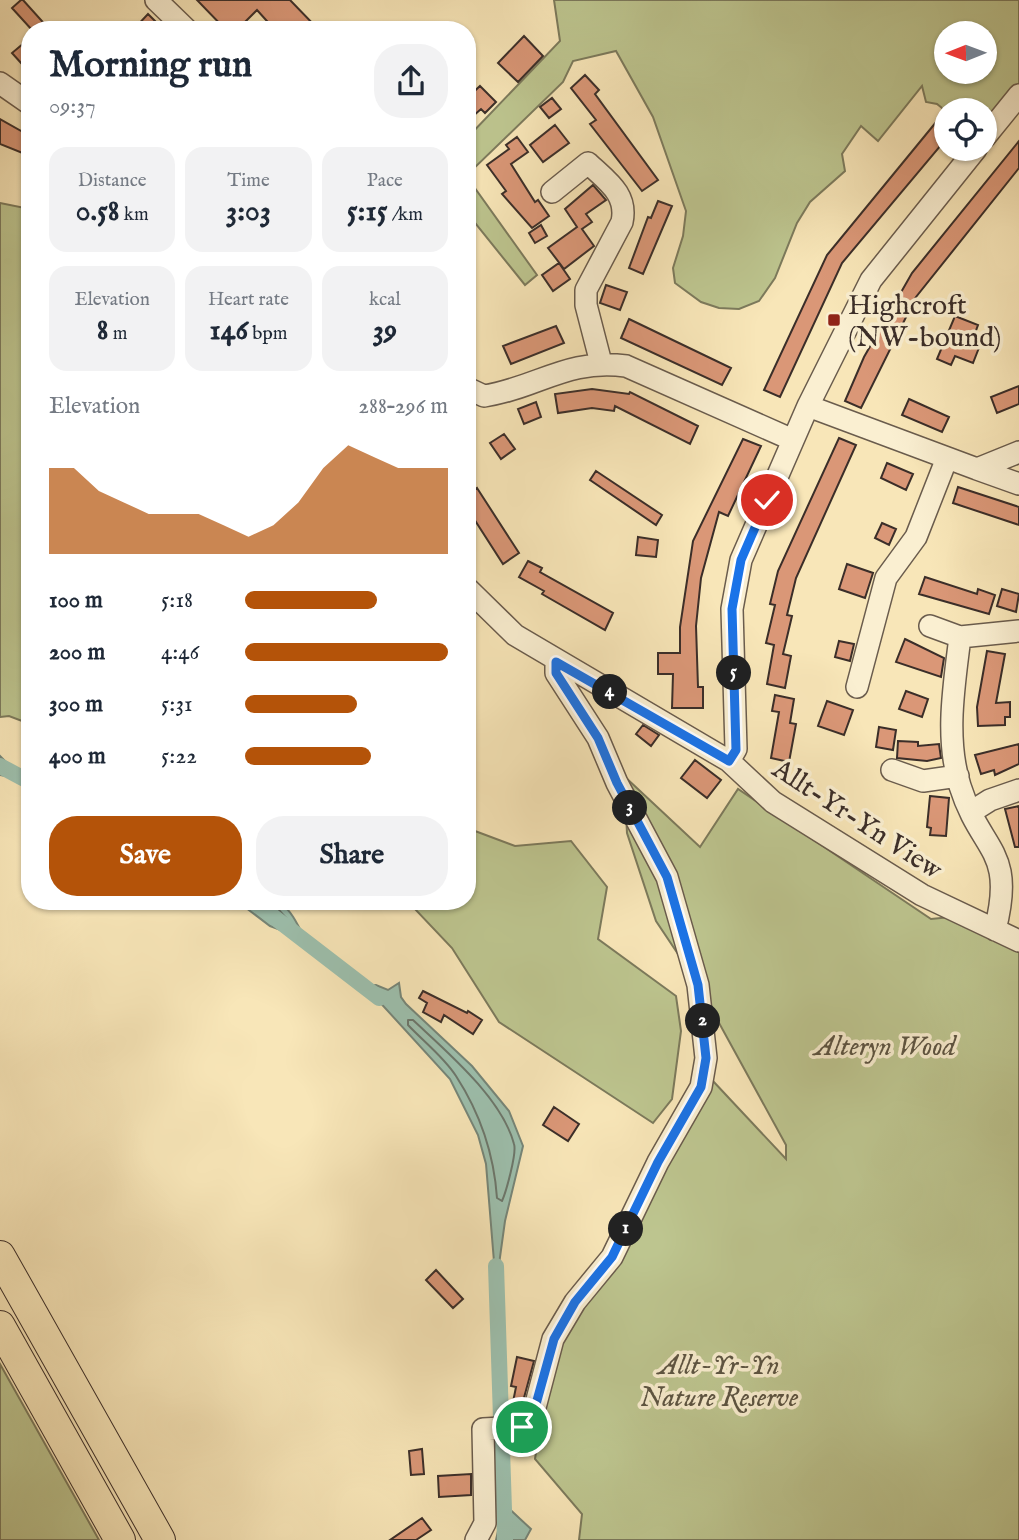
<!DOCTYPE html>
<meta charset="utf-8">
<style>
body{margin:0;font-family:"IM FELL English",serif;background:#f2f2f3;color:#1f2937;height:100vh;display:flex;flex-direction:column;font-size:26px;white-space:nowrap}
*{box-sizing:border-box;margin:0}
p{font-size:23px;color:#747a83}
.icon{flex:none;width:38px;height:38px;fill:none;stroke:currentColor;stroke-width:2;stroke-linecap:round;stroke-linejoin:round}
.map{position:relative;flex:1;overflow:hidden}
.sheet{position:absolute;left:21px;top:21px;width:455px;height:889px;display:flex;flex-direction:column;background:#fff;border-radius:28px;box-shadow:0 2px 5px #0004}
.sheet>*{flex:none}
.needle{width:46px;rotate:269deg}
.buttons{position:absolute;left:934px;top:21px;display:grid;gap:14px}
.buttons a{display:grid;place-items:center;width:63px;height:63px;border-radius:50%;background:#fff;box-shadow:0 2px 5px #0004;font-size:35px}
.pin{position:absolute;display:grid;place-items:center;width:60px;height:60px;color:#fff;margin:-30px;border:4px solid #fff;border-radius:50%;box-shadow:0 2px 7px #0007}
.km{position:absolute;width:35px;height:35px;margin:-18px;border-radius:50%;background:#222;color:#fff;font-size:19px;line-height:35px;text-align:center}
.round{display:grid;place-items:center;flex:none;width:74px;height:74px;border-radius:28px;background:#f2f2f3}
.overview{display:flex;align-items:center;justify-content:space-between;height:119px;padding:0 28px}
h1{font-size:38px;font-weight:800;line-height:52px}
.stats{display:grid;grid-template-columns:repeat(3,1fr);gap:10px;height:119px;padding:7px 28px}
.stats div{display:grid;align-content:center;border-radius:18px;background:#f2f2f3;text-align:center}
.stats b{font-size:30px;font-weight:800}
.stats small{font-size:19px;font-weight:400}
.stats p{font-size:19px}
.chart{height:196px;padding:14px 28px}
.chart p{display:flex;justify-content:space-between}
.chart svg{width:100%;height:126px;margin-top:7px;fill:#b45309;opacity:.7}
.action{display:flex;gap:14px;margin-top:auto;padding:14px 28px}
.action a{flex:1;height:80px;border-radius:28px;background:#b45309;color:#fff;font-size:28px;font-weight:800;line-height:80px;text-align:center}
.action a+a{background:#f2f2f3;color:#1f2937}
ul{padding:0 28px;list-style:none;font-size:23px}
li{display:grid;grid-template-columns:112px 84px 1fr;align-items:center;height:52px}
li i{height:18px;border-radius:9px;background:#b45309}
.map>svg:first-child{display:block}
.green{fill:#bdc58f;stroke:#7c7a5c;stroke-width:2;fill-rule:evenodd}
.water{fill:#9dc0ae;stroke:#768679;stroke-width:2}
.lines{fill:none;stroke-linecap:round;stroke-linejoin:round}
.shore{stroke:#6c776c;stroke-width:2}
.canal{stroke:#9dc0ae;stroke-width:16}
.building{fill:#da9777;stroke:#3b2e29;stroke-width:2}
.minor-casing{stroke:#6a5c4d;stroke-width:24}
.highway-casing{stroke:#3b2e29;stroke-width:32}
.minor{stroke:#faefd1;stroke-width:21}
.highway{stroke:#f8e6b8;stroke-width:30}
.route-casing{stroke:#fff;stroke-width:14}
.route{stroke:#1a73e8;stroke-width:9}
.poi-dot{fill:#8f2418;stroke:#faefd1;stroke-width:2.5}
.labels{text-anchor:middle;stroke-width:7;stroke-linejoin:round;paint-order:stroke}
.poi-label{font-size:28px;fill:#3b2e29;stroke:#faefd1;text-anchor:start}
.street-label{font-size:28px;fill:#3b2e29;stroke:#faefd1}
.park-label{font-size:28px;font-style:italic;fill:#5c5442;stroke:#faefd1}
</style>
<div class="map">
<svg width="1019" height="1540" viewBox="0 0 1019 1540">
<rect width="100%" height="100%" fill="#f8e6b8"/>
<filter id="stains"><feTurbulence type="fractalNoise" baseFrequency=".00286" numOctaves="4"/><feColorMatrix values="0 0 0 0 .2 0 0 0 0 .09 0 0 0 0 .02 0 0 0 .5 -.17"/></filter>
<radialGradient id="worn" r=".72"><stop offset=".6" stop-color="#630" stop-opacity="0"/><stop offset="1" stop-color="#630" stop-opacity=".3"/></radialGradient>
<path class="green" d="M 554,0 L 1019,0 L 1019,95 L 985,135 L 985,110 L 947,112 L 937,104 L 926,102 L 922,86 L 878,141 L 861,126 L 842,154 L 845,171 L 810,202 L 797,223 L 775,278 L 759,301 L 739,309 L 719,308 L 701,302 L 675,283 L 673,268 L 683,236 L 686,211 L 653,117 L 616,51 L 573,61 L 563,82 L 467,175 L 467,138 L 560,41 ZM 947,33 L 985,33 L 985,72 L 947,72 Z
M 467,177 L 537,275 L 525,285 L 467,213 Z
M 0,203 L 30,209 L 30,724 L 9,716 L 0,717 Z
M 624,776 L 700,847 L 738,789 L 931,919 L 961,916 L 1019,941 L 1019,1540 L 579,1540 L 582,1514 L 535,1459 L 553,1339 L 712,1080 L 786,1159 L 786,1145 L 696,981 L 656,921 L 627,833 Z
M 467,828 L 515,846 L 571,841 L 607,887 L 598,939 L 676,996 L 681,1031 L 672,1099 L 653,1123 L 499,1022 L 452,948 L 413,907 L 410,901 L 467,901 Z
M 0,1364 L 99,1540 L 0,1540 Z"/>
<path class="water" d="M 0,756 L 23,779 L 0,775 Z
M 237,901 C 282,901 284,896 305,939 L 270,926 Z
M 399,983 L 401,997 L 406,1004 L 472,1066 L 509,1111 L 523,1146 L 505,1221 L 496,1286 L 486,1164 L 478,1135 L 450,1079 L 365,986 L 376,985 L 388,990 Z
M 504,1504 L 531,1529 L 525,1540 L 496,1540 Z"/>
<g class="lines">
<path class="shore" d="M 249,901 L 273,920 L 286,923 L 287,919 L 277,908 L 276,901
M 408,1020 L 413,1020 C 446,1051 502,1098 514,1144 C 517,1153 506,1192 502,1201 L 497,1198 C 494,1155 480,1113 456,1076 C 444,1057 423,1041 408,1025 Z"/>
<path class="canal" d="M 0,766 L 30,782
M 253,901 L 379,998
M 496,1266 L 505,1540"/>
</g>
<path class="building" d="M 21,0 L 23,0 L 50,30 L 32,30 L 12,8 Z
M 197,0 L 290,0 L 319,30 L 275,30 L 257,10 L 237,30 L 226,30 Z
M 148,14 L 164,30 L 133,30 Z
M 524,36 L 543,56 L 518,82 L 498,63 Z
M 30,38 L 30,73 L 12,53 Z
M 585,75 L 599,90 L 595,94 L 658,180 L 642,191 L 590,124 L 596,120 L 571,88 Z
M 480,86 L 496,102 L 485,113 L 481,109 L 473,116 L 467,109 L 467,98 Z
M 552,98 L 561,109 L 549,118 L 540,107 Z
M 0,119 L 30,136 L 30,156 L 0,144 Z
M 937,121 L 947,129 L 947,138 L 842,263 L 780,397 L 764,390 L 827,255 Z
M 555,125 L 569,143 L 543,162 L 530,145 Z
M 517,137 L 528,152 L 511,164 L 535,202 L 538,200 L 549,216 L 532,228 L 502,194 L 506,191 L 487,165 L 509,149 L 506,145 Z
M 1019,141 L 1019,168 L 916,297 L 861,408 L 845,401 L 864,357 L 912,273 Z
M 593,185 L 606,200 L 586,214 L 592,222 L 582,229 L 594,246 L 564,269 L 548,248 L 577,227 L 565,209 Z
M 658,201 L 672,206 L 643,274 L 629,268 L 648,217 L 651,218 Z
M 541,225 L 547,236 L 535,243 L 529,233 Z
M 559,263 L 570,279 L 553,291 L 542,275 Z
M 606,285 L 627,292 L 620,310 L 600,303 Z
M 955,316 L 978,325 L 974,336 L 982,340 L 973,363 L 955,356 L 951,365 L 937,359 Z
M 629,319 L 731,368 L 722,385 L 621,338 Z
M 556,326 L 564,343 L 511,364 L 503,346 Z
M 1019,386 L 1019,404 L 997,413 L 991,397 Z
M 592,389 L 629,394 L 630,392 L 698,426 L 690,444 L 615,406 L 614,411 L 592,408 L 558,413 L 555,394 Z
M 909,399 L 949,417 L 942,432 L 902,415 Z
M 536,402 L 541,417 L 524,424 L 518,409 Z
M 504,434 L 515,449 L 501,459 L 490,443 Z
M 839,438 L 856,445 L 796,578 L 787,615 L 792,616 L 783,654 L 791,656 L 785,688 L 767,684 L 774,645 L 766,643 L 775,605 L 770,604 L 778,571 Z
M 743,439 L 761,446 L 728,516 L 719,512 L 701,578 L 696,626 L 698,687 L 703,687 L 703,708 L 672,708 L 673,674 L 658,674 L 658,653 L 680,653 L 680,627 L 693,541 Z
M 887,463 L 913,474 L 906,490 L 881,478 Z
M 596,471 L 662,515 L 656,525 L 590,480 Z
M 958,487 L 1019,507 L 1019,525 L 953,503 Z
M 477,488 L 519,553 L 503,564 L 467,508 L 467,495 Z
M 882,523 L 896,529 L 889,545 L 875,538 Z
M 638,537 L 658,540 L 656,557 L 636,555 Z
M 528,561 L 542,568 L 540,572 L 613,613 L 605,630 L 542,594 L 544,591 L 519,577 Z
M 847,564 L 873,573 L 865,598 L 839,589 Z
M 925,577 L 977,594 L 978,589 L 995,595 L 989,614 L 919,594 Z
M 1002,589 L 1019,594 L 1016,612 L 997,606 Z
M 905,639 L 944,658 L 941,677 L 896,662 Z
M 839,641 L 854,644 L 850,661 L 835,657 Z
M 987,651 L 1005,654 L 996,703 L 1010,702 L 1010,717 L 1005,717 L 1005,725 L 978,726 L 977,707 Z
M 906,691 L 928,699 L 922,717 L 899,709 Z
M 775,695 L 794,699 L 790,723 L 796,724 L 789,762 L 771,758 L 779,712 L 772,711 Z
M 827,701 L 853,710 L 844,735 L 818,726 Z
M 643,725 L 659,735 L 651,746 L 636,734 Z
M 879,727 L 896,730 L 893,750 L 876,747 Z
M 898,741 L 918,742 L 918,746 L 939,744 L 941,758 L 927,761 L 897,758 Z
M 1019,744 L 1019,764 L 995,775 L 994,770 L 981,774 L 975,755 Z
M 695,760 L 721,780 L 707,798 L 681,778 Z
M 930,796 L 949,798 L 946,836 L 930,835 L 931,828 L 927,827 Z
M 1019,806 L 1019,847 L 1015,847 L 1005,809 Z
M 423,991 L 467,1013 L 468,1011 L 482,1020 L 473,1034 L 444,1015 L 441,1022 L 423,1012 L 427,1003 L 419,998 Z
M 554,1107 L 579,1124 L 568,1141 L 543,1125 Z
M 436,1270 L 463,1299 L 453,1308 L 426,1280 Z
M 517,1357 L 534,1361 L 522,1405 L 513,1402 L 516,1387 L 511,1386 Z
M 422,1449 L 424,1474 L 411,1475 L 409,1451 Z
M 471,1474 L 471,1495 L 439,1497 L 438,1476 Z
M 422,1518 L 431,1530 L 416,1540 L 390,1540 Z"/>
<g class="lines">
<g class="minor-casing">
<path id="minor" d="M 156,0 L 187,30
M 0,83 L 30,104
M 985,137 L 1019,95
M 552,192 L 588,163 C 607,181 628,194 622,222 L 586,290 L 586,305 L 601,363
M 467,388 L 484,396 C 537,388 567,358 626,366 L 793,440
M 808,406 L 977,469 L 1019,452
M 977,469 L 1019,484
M 467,588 L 515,635 L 729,761 L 773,802 L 922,895 L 1019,941
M 930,626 L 960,637
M 857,687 L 886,578 L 916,537 L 947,458
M 729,761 L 736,749 L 732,609 L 741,560 L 808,406 L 871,280 L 976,149
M 892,770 L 923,781 L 958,776
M 971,812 L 990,800 L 1019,790
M 995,930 C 1016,848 981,853 960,786 C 945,738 954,686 960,637 L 1019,631
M 476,1540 L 485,1523 L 483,1429 L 522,1427 L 533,1415 L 553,1339 L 575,1302 L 612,1257 L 658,1162 L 701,1087 L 706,1058 L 698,985 L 667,877 L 617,783 L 598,738 L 556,673 L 556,662"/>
</g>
<g class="highway-casing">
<path id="highway" d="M 0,1256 L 160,1540
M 0,1326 L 120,1540"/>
</g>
<use href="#minor" class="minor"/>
<use href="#highway" class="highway"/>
</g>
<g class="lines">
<g class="route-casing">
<path id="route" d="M 522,1427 L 533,1415 L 554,1339 L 575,1302 L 612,1257 L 658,1162 L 701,1087 L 706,1058 L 698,985 L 667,877 L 617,783 L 598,738 L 556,673 L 556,662 L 729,761 L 736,750 L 732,609 L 741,560 L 767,500"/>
</g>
<use href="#route" class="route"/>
</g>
<rect class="poi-dot" x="827" y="313" width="14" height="14" rx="3.5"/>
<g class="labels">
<g class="poi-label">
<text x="848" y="314">Highcroft<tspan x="848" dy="32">(NW-bound)</tspan></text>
</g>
<g class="street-label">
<text transform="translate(858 818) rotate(33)" y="10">Allt-Yr-Yn View</text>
</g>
<g class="park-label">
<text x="885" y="1055">Alteryn Wood</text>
<text x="719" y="1374">Allt-Yr-Yn<tspan x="719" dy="32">Nature Reserve</tspan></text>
</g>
</g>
<rect width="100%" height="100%" filter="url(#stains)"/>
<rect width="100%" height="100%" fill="url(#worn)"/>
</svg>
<div class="buttons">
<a><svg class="needle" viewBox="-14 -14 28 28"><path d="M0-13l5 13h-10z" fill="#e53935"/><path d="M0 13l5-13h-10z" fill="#747a83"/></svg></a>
<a><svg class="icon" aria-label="locate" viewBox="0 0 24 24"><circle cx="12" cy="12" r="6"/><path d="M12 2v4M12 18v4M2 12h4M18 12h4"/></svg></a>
</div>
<div class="pin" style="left:522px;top:1427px;background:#1e9e55"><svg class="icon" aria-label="arrive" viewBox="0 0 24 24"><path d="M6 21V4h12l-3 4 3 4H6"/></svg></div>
<div class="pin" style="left:767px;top:500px;background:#d93025"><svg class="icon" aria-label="check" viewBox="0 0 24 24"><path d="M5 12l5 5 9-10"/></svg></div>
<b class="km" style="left:626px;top:1229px">1</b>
<b class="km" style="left:703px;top:1021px">2</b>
<b class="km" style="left:630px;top:808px">3</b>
<b class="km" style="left:610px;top:692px">4</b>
<b class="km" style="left:734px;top:673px">5</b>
<section class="sheet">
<div class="overview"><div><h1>Morning run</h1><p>09:37</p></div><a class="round"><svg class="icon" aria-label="share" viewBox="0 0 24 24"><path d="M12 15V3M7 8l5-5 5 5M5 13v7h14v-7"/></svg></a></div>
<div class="stats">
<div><p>Distance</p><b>0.58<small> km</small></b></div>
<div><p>Time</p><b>3:03</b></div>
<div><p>Pace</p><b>5:15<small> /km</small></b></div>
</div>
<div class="stats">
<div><p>Elevation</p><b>8<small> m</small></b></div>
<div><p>Heart rate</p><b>146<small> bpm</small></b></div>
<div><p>kcal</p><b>39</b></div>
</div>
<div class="chart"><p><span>Elevation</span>288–296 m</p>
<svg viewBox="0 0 160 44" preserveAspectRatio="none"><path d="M0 44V14L10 14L20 22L30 26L40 30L50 30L60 30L70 34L80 38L90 34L100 26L110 14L120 6L130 10L140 14L150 14L160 14V44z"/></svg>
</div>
<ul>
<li><b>100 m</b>5:18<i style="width:65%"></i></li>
<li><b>200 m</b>4:46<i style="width:100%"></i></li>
<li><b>300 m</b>5:31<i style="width:55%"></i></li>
<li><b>400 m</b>5:22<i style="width:62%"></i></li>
</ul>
<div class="action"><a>Save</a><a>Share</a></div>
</section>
</div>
